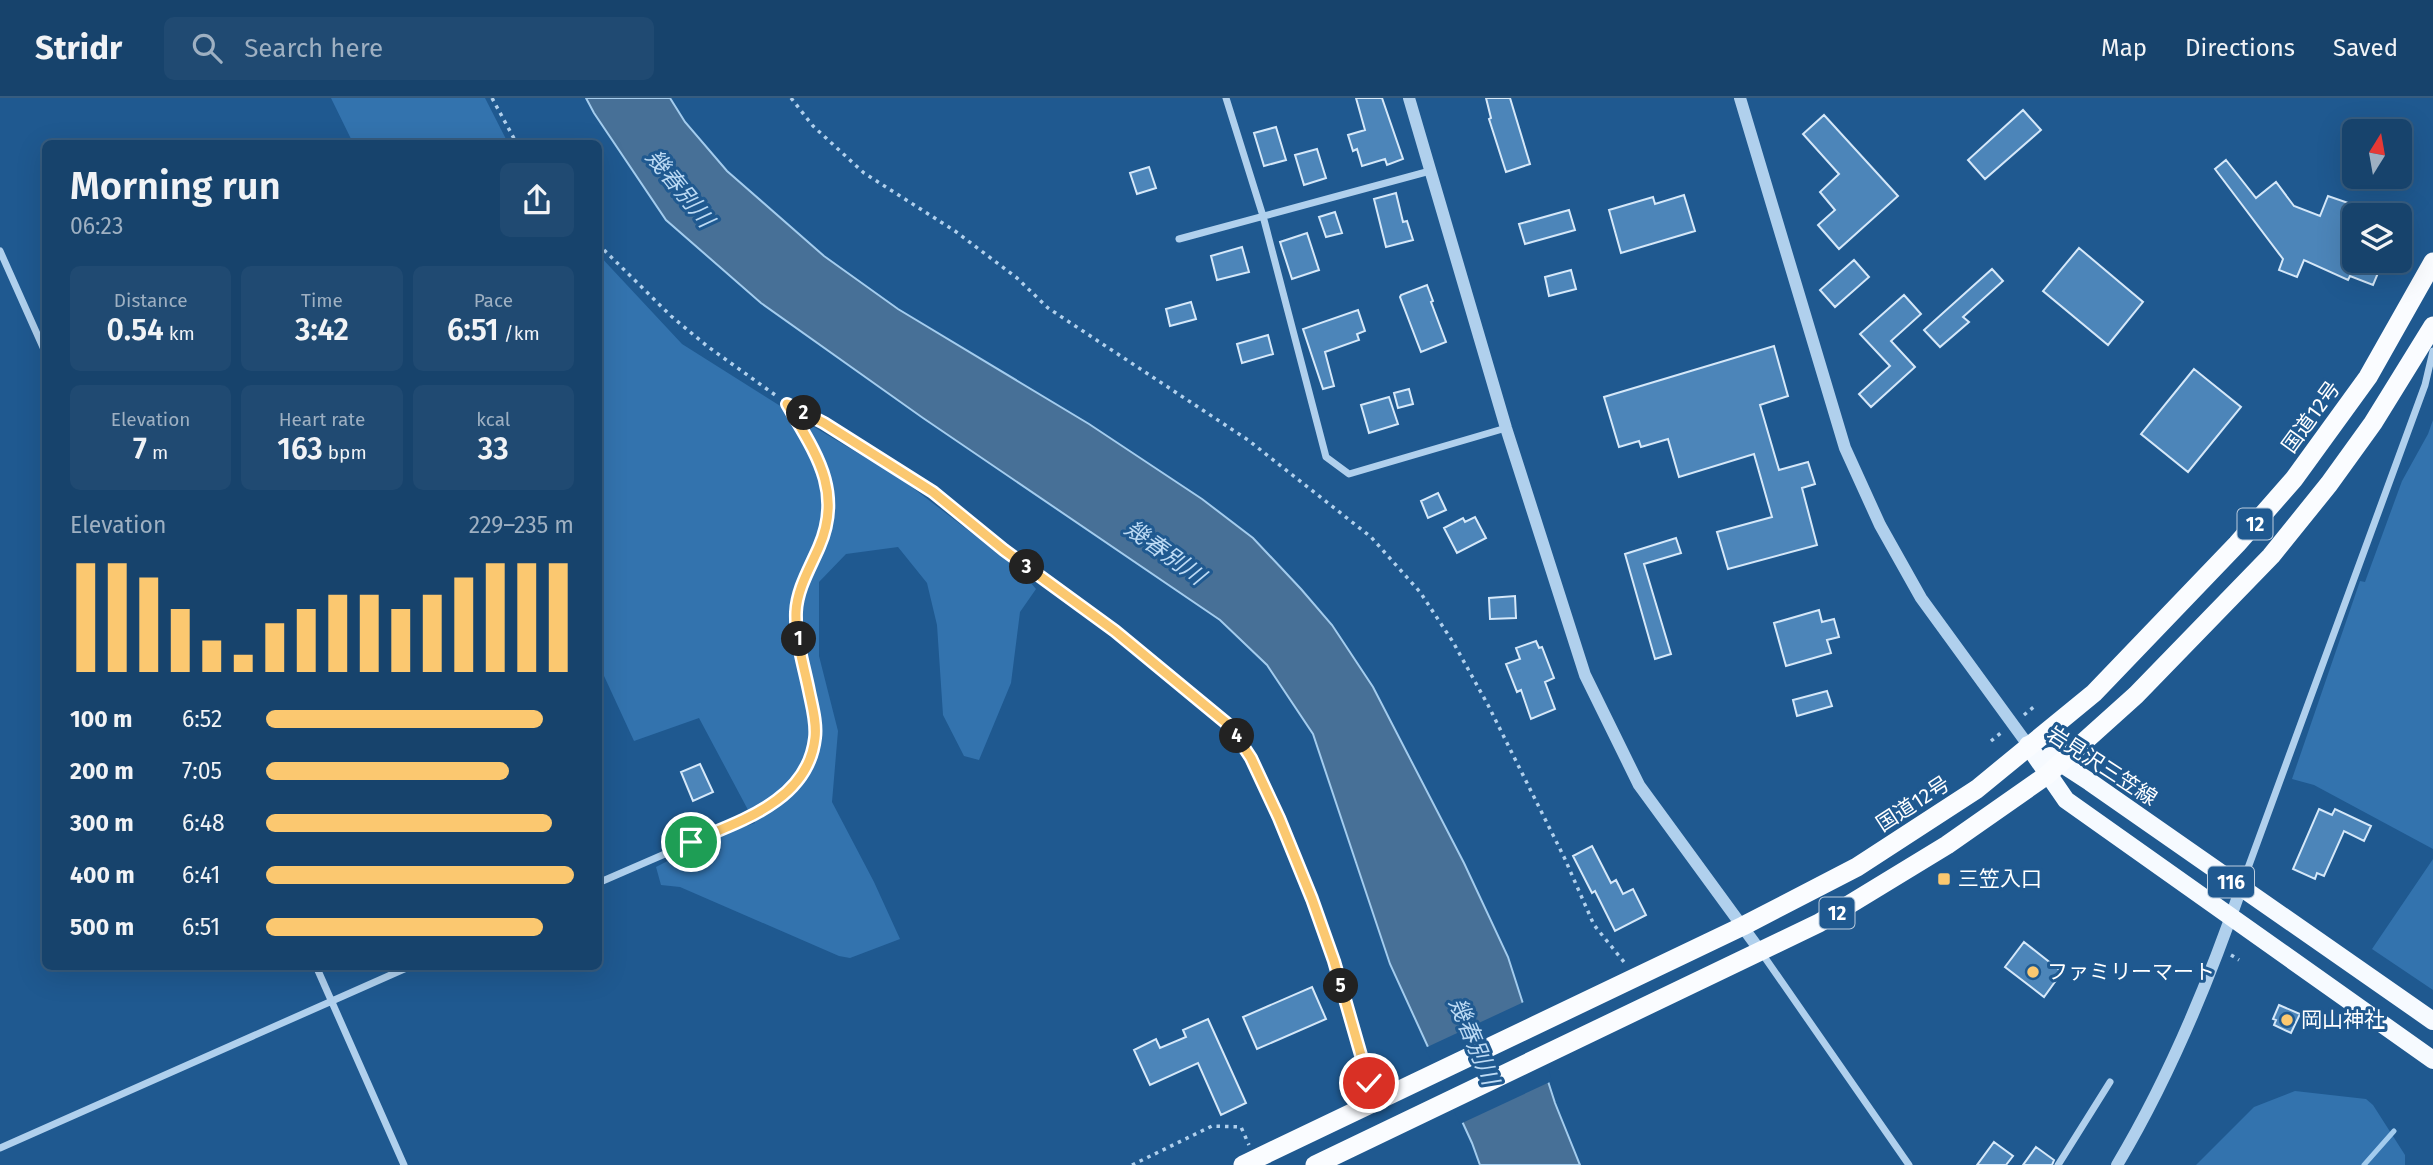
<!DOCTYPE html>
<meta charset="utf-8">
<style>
body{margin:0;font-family:"Fira Sans","Noto Sans JP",sans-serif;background:#204a72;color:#f1f3f6;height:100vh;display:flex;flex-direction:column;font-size:26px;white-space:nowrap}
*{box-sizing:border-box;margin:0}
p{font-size:23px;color:#9eb0c2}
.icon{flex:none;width:38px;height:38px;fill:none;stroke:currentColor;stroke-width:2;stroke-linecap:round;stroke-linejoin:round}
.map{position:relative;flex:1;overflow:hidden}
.drawer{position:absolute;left:42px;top:42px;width:560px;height:830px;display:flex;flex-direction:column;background:#17436c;border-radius:10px;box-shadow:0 7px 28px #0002,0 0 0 2px #365c7f}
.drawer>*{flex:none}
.needle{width:46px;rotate:11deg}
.buttons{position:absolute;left:2342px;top:21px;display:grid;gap:14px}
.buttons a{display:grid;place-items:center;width:70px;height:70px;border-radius:10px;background:#17436c;box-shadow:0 7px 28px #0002,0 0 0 2px #365c7f;font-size:35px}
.pin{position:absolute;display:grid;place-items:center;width:60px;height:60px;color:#fff;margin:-30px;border:4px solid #fff;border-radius:50%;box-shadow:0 2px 7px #0007}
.km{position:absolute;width:35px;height:35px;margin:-18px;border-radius:50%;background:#222;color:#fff;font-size:19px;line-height:35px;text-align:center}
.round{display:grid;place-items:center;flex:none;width:74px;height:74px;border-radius:10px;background:#204a72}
.head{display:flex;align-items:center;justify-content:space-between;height:119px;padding:0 28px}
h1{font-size:38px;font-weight:600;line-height:52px}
.figures{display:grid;grid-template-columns:repeat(3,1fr);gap:10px;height:119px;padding:7px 28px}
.figures div{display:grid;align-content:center;border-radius:10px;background:#204a72;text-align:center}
.figures b{font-size:30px;font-weight:600}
.figures small{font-size:19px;font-weight:400}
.figures p{font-size:19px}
.chart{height:196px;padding:14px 28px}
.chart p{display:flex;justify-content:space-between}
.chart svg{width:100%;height:126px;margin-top:7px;stroke:#fbc870;stroke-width:6}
ul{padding:0 28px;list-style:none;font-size:23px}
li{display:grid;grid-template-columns:112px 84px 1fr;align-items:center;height:52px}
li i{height:18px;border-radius:9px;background:#fbc870}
header{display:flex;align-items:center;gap:42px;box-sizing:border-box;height:98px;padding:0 35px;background:#17436c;border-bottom:2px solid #365c7f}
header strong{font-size:33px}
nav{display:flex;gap:38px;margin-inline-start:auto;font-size:24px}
.search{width:490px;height:63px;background:#204a72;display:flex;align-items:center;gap:18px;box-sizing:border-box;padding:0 24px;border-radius:10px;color:#9eb0c2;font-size:26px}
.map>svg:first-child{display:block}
.green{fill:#3373ae}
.water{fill:#477097;stroke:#a3ccee;stroke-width:2}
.pier{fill:#1f5990}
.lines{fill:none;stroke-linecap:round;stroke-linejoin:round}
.stream{stroke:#a3ccee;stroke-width:5}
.building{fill:#4c85b9;stroke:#d5e8f9;stroke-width:2}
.path{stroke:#b0d0ed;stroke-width:3.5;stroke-dasharray:3.5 5;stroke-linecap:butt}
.minor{stroke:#b0d0ed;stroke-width:7}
.tertiary{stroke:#b0d0ed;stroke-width:12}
.primary{stroke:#f6faff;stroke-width:18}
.trunk{stroke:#fafcff;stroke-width:19}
.route-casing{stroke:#fff;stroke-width:14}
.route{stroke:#fbc870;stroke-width:9}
.poi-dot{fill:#fbc870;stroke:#1f5990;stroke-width:2.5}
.labels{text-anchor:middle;stroke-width:6;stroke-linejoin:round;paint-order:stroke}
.shield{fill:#1f5990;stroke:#bccdde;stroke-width:2}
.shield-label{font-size:19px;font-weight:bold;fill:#fff}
.street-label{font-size:21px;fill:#fff;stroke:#1f5990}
.poi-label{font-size:21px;fill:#fff;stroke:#1f5990;text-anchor:start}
.water-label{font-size:23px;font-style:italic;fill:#bcdaf4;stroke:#1f5990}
</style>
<header>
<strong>Stridr</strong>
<div class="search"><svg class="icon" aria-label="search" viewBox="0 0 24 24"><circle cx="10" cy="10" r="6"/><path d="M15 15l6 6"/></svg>Search here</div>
<nav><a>Map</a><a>Directions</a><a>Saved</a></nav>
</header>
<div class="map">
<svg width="2433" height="1067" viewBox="0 0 2433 1067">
<rect width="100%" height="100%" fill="#1f5990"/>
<path class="green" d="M 331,0 L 485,0 L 508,45 L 353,45 Z
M 598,156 L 682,246 L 809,326 L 900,380 L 1020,472 L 1036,491 L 1020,514 L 1011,585 L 979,662 L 964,658 L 943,617 L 937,527 L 927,485 L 898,449 L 846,456 L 819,484 L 819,558 L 838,633 L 832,704 L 874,784 L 900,841 L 850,860 L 839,858 L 680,789 L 661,787 L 656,769 L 710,741 L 755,725 L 699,620 L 634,643 L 599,567 Z
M 2433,322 L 2433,751 L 2314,687 L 2292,681 L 2360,483 L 2365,484 L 2402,383 L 2428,336 Z
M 2433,761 L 2433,892 L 2372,851 Z
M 2295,993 L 2366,1001 L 2373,1007 L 2405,1057 L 2405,1067 L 2196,1067 L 2254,1009 Z"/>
<path class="water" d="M 586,0 L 670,0 L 685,24 L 727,73 L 824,158 L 898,211 L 1089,326 L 1202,401 L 1253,440 L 1301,491 L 1332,527 L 1373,589 L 1464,765 L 1508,859 L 1555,1005 L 1580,1067 L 1480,1067 L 1472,1045 L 1390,866 L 1313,636 L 1267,567 L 1220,522 L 923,320 L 761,205 L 666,122 L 594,15 Z"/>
<path class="pier" d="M 1526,903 L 1552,983 L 1460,1026 L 1425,950 Z"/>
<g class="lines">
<path class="stream" d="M 2364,1067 L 2394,1033"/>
</g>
<path class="building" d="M 1356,0 L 1382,0 L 1403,61 L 1387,67 L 1385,61 L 1362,68 L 1357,51 L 1353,53 L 1348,37 L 1365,32 Z
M 1486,0 L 1510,0 L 1530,66 L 1506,74 L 1489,21 L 1491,20 Z
M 2023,12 L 2041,32 L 1985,81 L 1968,62 Z
M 1824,17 L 1898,98 L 1839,151 L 1818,127 L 1835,112 L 1820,94 L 1839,76 L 1803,36 Z
M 1276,29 L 1286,62 L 1264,68 L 1254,35 Z
M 1317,51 L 1326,80 L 1304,87 L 1295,57 Z
M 2226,62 L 2256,100 L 2276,84 L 2294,108 L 2320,118 L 2328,98 L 2354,107 L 2354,163 L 2383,163 L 2373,187 L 2350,178 L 2348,182 L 2304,162 L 2297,179 L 2279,172 L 2283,161 L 2215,71 Z
M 1149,69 L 1156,90 L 1137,96 L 1130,75 Z
M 1396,95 L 1403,124 L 1407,123 L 1413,142 L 1386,149 L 1374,101 Z
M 1684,97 L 1695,133 L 1621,155 L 1609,112 L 1653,99 L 1655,106 Z
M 1569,112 L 1575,132 L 1525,146 L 1519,126 Z
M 1335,114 L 1342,135 L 1326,139 L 1319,119 Z
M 1307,135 L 1319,172 L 1292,181 L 1280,144 Z
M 1242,149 L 1249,174 L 1217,182 L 1211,158 Z
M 2079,150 L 2143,204 L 2108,247 L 2043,193 Z
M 1854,162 L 1869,179 L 1835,209 L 1820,192 Z
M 1992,171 L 2003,183 L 1963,219 L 1969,224 L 1940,249 L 1924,232 Z
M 1571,172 L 1576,191 L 1549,198 L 1545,179 Z
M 1427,187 L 1433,203 L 1431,204 L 1446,244 L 1421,254 L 1400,199 L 1401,197 Z
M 1904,197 L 1921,216 L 1891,243 L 1915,269 L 1871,309 L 1859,296 L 1890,268 L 1860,236 Z
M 1191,204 L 1196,221 L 1170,228 L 1166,211 Z
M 1358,212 L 1365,233 L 1357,236 L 1359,242 L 1325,254 L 1334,288 L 1323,291 L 1303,231 Z
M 1268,237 L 1273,256 L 1242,265 L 1237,246 Z
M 1774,248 L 1788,298 L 1760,307 L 1779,372 L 1808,364 L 1815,386 L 1802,390 L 1817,447 L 1728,471 L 1717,434 L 1772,419 L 1754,356 L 1679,379 L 1668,341 L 1641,349 L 1639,343 L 1619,349 L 1604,299 Z
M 2194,271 L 2241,309 L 2188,374 L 2141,336 Z
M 1409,291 L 1413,306 L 1398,310 L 1394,295 Z
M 1389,299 L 1398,326 L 1369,335 L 1361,307 Z
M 1438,395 L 1446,412 L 1428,420 L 1421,403 Z
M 1475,419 L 1486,440 L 1457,455 L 1444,430 L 1463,420 L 1465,424 Z
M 1676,440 L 1681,455 L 1644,466 L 1671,556 L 1655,561 L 1625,456 Z
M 1515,498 L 1516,520 L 1490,521 L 1489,500 Z
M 1819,512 L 1822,524 L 1834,521 L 1839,539 L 1827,542 L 1831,555 L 1786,568 L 1774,525 Z
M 1536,543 L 1539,550 L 1542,549 L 1554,580 L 1545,584 L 1555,611 L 1531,621 L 1521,592 L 1517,594 L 1506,566 L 1520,561 L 1516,550 Z
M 1827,593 L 1832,608 L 1797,618 L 1793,602 Z
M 700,666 L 713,694 L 693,703 L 681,674 Z
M 2319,711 L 2332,717 L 2335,711 L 2371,728 L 2364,743 L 2344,733 L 2324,778 L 2317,775 L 2315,781 L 2293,771 Z
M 1592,748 L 1611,785 L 1616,782 L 1623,796 L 1633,791 L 1646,817 L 1615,833 L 1595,793 L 1592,795 L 1573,758 Z
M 2024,844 L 2062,874 L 2044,899 L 2005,869 Z
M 1312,889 L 1326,921 L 1257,951 L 1243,919 Z
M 2279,907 L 2300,916 L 2291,935 L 2274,927 L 2276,922 L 2273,921 Z
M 1208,921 L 1246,1005 L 1221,1017 L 1198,965 L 1150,987 L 1134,952 L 1156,941 L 1160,950 L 1186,939 L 1183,932 Z
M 1994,1044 L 2013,1058 L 2006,1067 L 1977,1067 Z
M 2036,1049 L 2054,1062 L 2052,1067 L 2023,1067 Z"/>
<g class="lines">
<path class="path" d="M 492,0 L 517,46
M 791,0 L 813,28 L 864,75 L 955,133 L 1017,180 L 1048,210 L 1248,342 L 1371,439 L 1420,494 L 1453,544 L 1488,607 L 1564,759 L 1594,827 L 1624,864
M 598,146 L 671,218 L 707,248 L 778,299
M 808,318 L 824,325 L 933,394 L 1004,452 L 1115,533 L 1230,628 L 1251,661 L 1279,720 L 1312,801 L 1334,863 L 1370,988
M 2024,617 L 2036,607
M 1991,643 L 2002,634
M 2231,857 L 2239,862
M 1132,1067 L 1212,1028 L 1241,1029 L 1249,1047"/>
<path class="minor" d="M 1226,0 L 1263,118 L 1326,359 L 1349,376 L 1506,330
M 1179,141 L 1430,73
M 0,153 L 46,256
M 598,785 L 757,716 L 794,687 L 810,659 L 815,629 L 796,513 L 802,486 L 820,446 L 825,430 L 827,389 L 816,355 L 787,306
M 2241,789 L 2425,287 L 2433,253
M 1761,854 L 1909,1067
M 316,868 L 404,1067
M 0,1050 L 411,868
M 2058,1067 L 2110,984"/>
<path class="tertiary" d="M 1409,0 L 1506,330 L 1585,577 L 1639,687 L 1761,854
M 1740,0 L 1845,350 L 1880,427 L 1921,500 L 2028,647
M 2117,1067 C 2169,980 2208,886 2241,790"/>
<path class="primary" d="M 2028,647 L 2066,702 L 2433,962
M 2050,658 L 2090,684 L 2433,923"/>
<path class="trunk" d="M 1243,1067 L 1743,828 L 1857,769 L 1977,691 L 2094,595 L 2237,446 L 2294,381 L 2368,279 L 2433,164
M 1315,1067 L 1819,825 L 1947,747 L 2047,677 L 2136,597 L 2271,458 L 2329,386 L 2373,325 L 2433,228"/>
</g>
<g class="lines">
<g class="route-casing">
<path id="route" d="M 691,744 C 740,723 808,703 815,640 C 817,625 812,608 809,593 C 804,568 795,540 796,514 C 797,491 810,470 819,449 C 844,392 814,353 787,306 L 824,325 L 933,394 L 1004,452 L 1115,533 L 1230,628 L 1251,660 L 1279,720 L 1312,801 L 1334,863 L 1369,985"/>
</g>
<use href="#route" class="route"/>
</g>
<g class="poi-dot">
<rect x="1937" y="774" width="14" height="14" rx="3.5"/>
<circle cx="2033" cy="874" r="7"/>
<circle cx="2287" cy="922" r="7"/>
</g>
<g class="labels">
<g class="shield">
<rect x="2237.5" y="410.5" width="35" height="31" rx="5"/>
<rect x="2208" y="768.5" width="46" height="31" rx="5"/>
<rect x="1819.5" y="799.5" width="35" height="31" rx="5"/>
</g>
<g class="shield-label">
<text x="2255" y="433">12</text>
<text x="2231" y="791">116</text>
<text x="1837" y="822">12</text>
</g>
<g class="street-label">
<text transform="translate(2311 319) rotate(-54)" y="7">国道12号</text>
<text transform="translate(2102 668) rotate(33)" y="7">岩見沢三笠線</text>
<text transform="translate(1913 706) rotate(-33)" y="7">国道12号</text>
</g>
<g class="poi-label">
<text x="1958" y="788">三笠入口</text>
<text x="2047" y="881">ファミリーマート</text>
<text x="2301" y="929">岡山神社</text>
</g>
<g class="water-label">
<text transform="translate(680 90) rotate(51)" y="8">幾春別川</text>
<text transform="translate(1165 454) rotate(36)" y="8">幾春別川</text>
<text transform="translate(1474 943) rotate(67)" y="8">幾春別川</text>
</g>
</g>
</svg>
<div class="buttons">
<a><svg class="needle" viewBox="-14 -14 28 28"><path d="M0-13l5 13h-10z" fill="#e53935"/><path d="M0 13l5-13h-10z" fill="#9eb0c2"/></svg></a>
<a><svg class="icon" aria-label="layers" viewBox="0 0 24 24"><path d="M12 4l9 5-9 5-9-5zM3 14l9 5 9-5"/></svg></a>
</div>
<div class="pin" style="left:691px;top:744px;background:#1e9e55"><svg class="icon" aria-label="arrive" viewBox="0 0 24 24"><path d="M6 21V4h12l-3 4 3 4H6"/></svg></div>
<div class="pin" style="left:1369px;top:985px;background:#d93025"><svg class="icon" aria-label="check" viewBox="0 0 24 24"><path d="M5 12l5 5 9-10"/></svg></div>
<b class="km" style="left:799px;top:541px">1</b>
<b class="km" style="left:804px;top:315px">2</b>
<b class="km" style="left:1027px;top:469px">3</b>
<b class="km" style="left:1237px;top:638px">4</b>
<b class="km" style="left:1341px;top:888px">5</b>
<section class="drawer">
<div class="head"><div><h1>Morning run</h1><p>06:23</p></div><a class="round"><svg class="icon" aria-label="share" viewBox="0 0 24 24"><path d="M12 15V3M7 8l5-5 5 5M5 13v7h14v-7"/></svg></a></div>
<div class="figures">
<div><p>Distance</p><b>0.54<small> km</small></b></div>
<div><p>Time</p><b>3:42</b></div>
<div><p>Pace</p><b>6:51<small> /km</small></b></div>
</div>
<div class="figures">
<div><p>Elevation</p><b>7<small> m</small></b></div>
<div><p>Heart rate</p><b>163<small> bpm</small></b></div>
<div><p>kcal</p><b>33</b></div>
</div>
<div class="chart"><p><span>Elevation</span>229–235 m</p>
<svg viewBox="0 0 160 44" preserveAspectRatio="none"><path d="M5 44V6M15 44V6M25 44V11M35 44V22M45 44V33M55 44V38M65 44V27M75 44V22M85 44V17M95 44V17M105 44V22M115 44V17M125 44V11M135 44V6M145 44V6M155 44V6"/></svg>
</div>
<ul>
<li><b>100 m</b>6:52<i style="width:90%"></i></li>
<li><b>200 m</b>7:05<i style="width:79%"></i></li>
<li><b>300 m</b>6:48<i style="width:93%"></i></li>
<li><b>400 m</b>6:41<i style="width:100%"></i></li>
<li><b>500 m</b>6:51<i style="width:90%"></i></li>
</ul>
</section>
</div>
